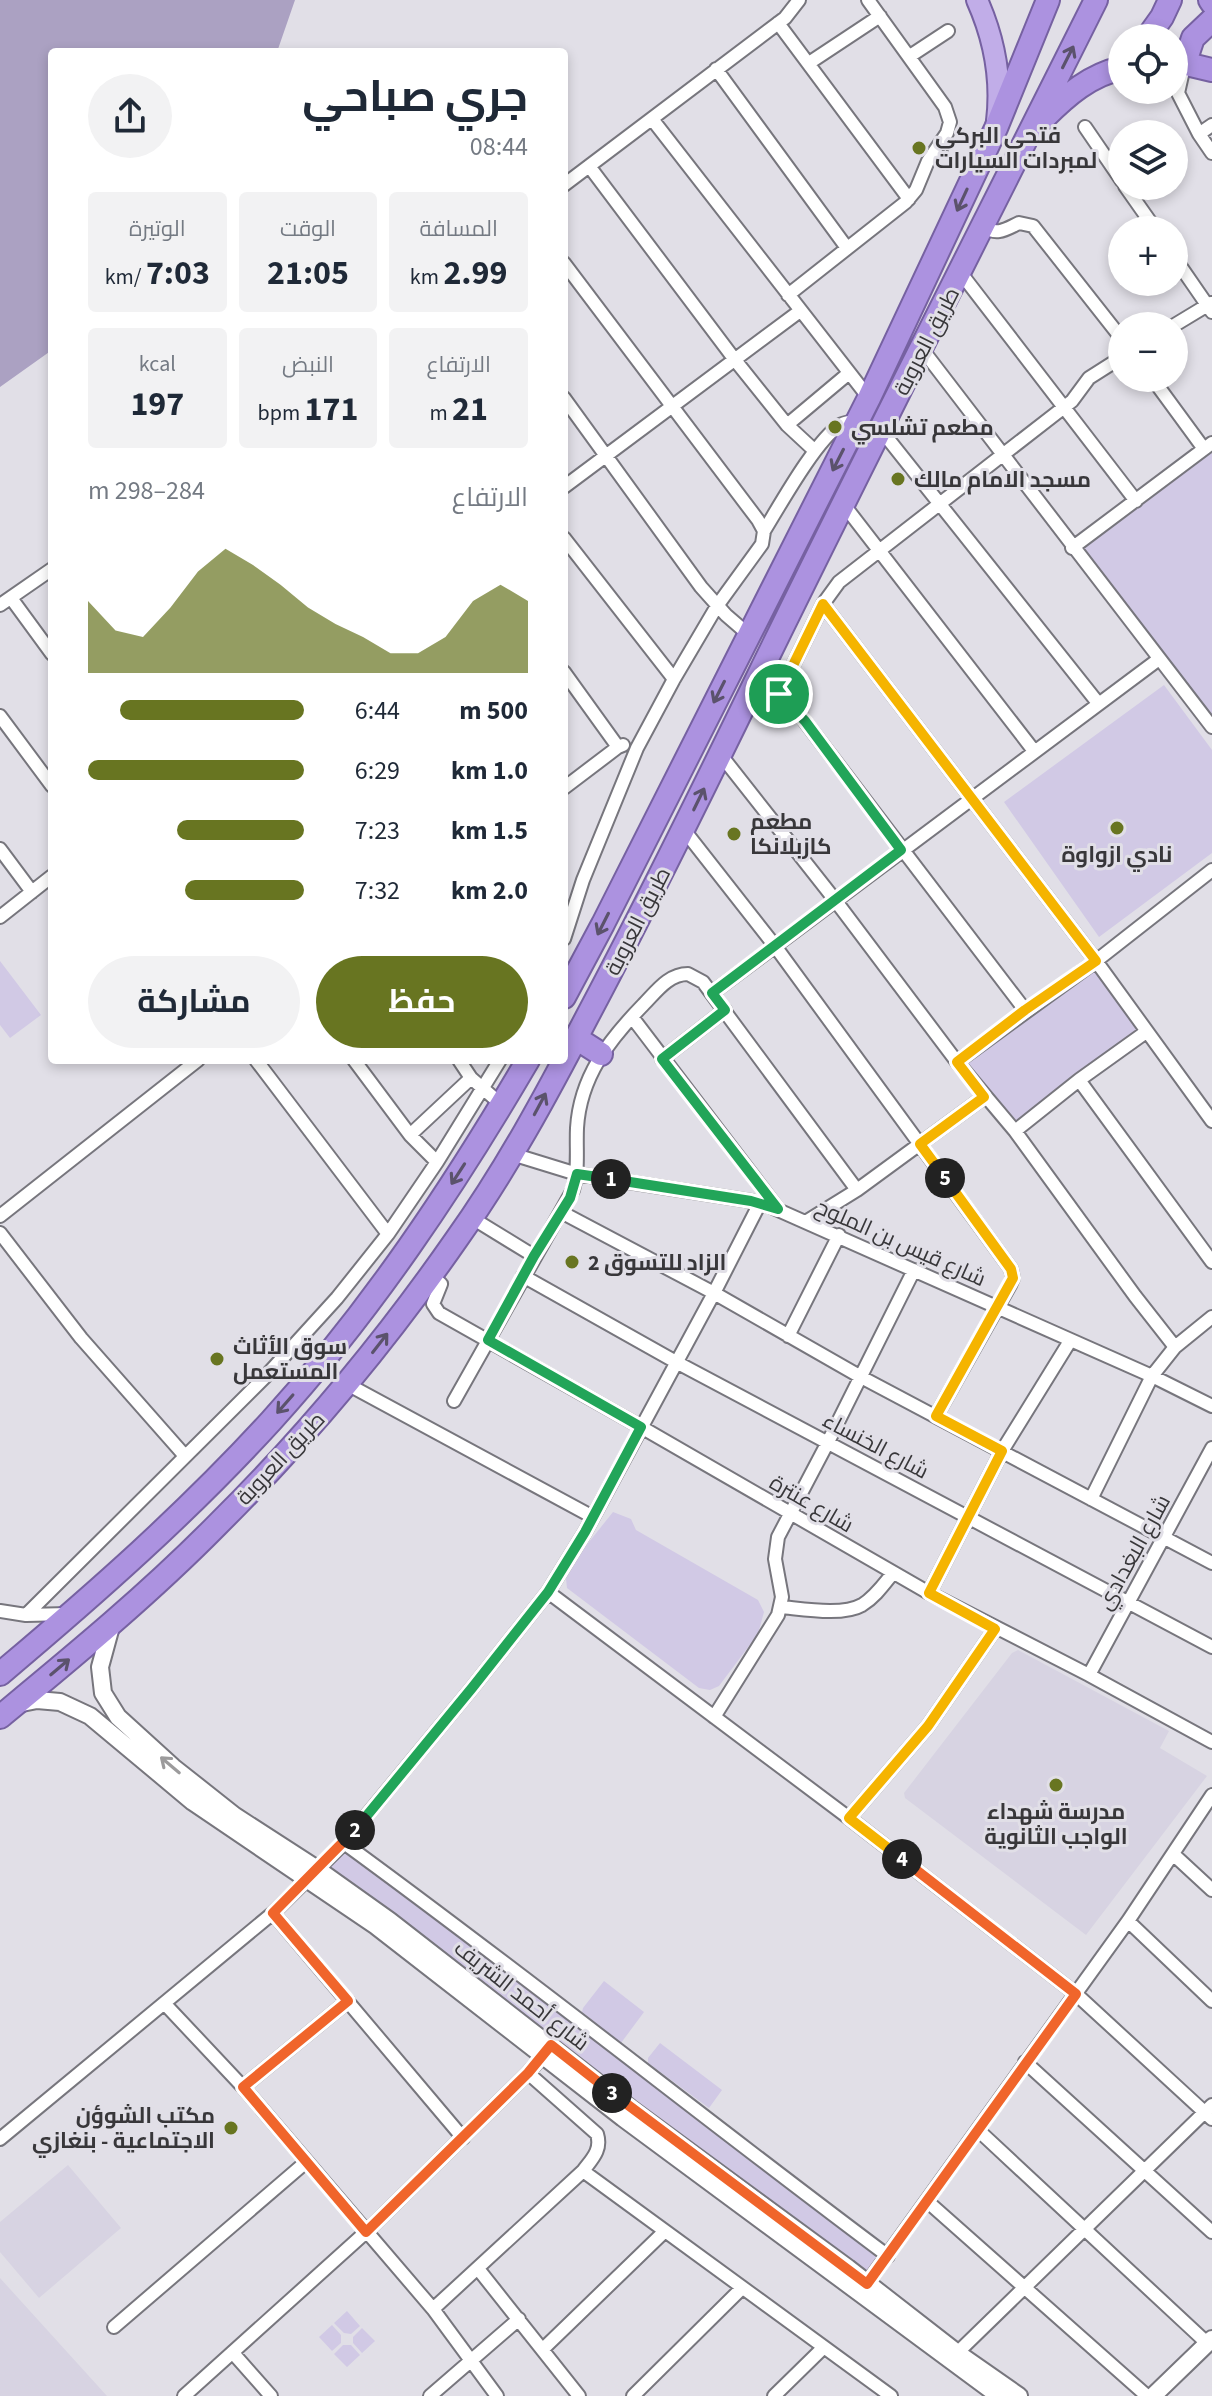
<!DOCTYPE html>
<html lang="ar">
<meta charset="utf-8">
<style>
body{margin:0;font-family:"Source Sans 3",Cairo,sans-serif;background:#f2f2f3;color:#1f2937;direction:rtl;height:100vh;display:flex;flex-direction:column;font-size:30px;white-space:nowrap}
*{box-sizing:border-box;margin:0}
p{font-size:26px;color:#747a83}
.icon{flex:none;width:44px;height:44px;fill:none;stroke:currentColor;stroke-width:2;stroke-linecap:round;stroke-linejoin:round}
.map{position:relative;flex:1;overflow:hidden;direction:ltr}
.drawer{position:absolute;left:48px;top:48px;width:520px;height:1016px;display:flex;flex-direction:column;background:#fff;border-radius:8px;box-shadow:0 4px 12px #0003;direction:rtl}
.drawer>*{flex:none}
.buttons{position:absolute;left:1108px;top:24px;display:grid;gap:16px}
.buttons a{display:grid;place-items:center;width:80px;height:80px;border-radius:50%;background:#fff;box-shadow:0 4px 12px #0003;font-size:40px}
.pin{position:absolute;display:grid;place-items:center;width:68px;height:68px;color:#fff;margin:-34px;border:4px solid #fff;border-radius:50%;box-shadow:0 2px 8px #0007}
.km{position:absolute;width:40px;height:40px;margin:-20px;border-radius:50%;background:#222;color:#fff;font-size:22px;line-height:40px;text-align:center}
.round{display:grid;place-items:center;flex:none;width:84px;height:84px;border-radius:42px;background:#f2f2f3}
.overview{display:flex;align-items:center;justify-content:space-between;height:136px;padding:0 40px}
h1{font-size:44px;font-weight:700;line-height:60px}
.stats{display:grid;grid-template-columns:repeat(3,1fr);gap:12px;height:136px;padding:8px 40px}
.stats div{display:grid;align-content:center;border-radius:8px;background:#f2f2f3;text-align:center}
.stats b{font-size:34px;font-weight:700}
.stats small{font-size:22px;font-weight:400}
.stats p{font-size:22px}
.chart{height:224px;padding:16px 40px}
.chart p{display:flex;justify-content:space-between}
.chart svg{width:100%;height:144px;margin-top:8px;fill:#687521;opacity:.7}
.cta{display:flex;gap:16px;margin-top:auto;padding:16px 40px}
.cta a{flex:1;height:92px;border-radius:48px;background:#687521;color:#fff;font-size:32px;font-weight:700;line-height:92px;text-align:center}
.cta a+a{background:#f2f2f3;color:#1f2937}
ul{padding:0 40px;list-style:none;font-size:26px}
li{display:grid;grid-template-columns:128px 96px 1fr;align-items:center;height:60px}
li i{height:20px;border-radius:10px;background:#687521}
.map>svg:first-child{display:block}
.built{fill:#d7d3e2}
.green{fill:#d1c9e5}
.water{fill:#aba1c2}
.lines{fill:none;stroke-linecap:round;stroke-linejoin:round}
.minor-casing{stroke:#77767d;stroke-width:16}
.tertiary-casing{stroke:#77767d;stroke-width:20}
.primary-casing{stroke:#7661a1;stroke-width:24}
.trunk-casing{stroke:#7661a1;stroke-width:26}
.minor{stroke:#fff;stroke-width:12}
.tertiary{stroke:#fff;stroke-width:16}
.primary{stroke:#c1ade8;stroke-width:20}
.trunk{stroke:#ac92e0;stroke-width:22}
.oneway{stroke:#5b526c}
.oneway2{stroke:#9c9b9c}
.split-1-casing{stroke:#fff;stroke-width:16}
.split-2-casing{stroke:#fff;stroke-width:16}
.split-3-casing{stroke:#fff;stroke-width:16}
.split-4-casing{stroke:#fff;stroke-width:16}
.split-5-casing{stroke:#fff;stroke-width:16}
.split-6-casing{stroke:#fff;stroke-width:16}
.split-1{stroke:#22a559;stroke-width:10}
.split-2{stroke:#22a559;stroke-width:10}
.split-3{stroke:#f0652b;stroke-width:10}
.split-4{stroke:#f0652b;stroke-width:10}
.split-5{stroke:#f5b400;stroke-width:10}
.split-6{stroke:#f5b400;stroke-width:10}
.poi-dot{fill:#687521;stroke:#e1dfe7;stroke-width:3}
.labels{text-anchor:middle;stroke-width:6;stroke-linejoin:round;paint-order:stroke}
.poi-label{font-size:22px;font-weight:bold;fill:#38373a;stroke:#e1dfe7;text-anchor:start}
.street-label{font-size:22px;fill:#38373a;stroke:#e1dfe7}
</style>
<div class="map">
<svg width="1212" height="2396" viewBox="0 0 1212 2396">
<rect width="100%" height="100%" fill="#e1dfe7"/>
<path class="built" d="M 1018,1650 L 1169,1731 L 1160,1748 L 1207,1776 L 1086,1935 L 905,1798 L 904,1793 L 1012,1653 Z
M 68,2165 L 121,2228 L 39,2298 L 0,2252 L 0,2222 Z
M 0,2278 L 107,2396 L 0,2396 Z"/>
<path class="green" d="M 1212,452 L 1212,722 L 1079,549 Z
M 1164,685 L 1212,750 L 1212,853 L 1099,937 L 1004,802 Z
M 0,961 L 41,1015 L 10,1038 L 0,1025 Z
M 1096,961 L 1146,1032 L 1015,1131 L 957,1062 Z
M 613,1512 L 631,1519 L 636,1530 L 758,1600 L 764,1612 L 758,1634 L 719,1686 L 710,1690 L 699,1688 L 567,1588 L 566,1579 L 569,1567 Z
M 344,1843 L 888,2256 L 867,2284 L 317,1869 Z
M 604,1981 L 644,2012 L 621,2043 L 582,2012 L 583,2008 Z
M 660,2043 L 722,2090 L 709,2108 L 648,2063 L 648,2058 Z
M 347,2311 L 360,2326 L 351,2334 L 344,2333 L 334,2323 Z
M 332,2325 L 341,2335 L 341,2343 L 332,2351 L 319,2337 Z
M 362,2328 L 375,2341 L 362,2353 L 353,2343 L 353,2337 Z
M 343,2345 L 351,2345 L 360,2355 L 347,2367 L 334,2354 Z"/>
<path class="water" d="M 0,0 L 295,0 L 277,52 L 52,52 L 52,350 L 0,387 Z"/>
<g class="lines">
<g class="minor-casing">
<path id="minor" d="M 778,23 L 909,199
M 910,56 L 948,31
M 1185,62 L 1178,93 L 1199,134 L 1212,153
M 809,63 L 880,16
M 716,69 L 847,248
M 652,119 L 869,398
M 1085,127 L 1122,181
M 1199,134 L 1212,125
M 589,166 L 735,360 L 787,425 L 815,451
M 564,185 L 785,18 L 799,0
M 1125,186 L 1156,230
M 983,227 C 998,236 1006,229 1019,223 L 1033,226 L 1122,339
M 1174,257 L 1212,312
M 564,263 L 758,520 L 764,531 L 762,544 L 717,606 L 674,679 L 637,748 L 583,880 L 564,939
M 960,272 L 1136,501
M 788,295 L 906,202 L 916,190 L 928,161 L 947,133 L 950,122 L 945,107 L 868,0
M 1173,326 L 1211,303
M 922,349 L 1212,727
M 1152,378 L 1204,449
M 564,398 L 701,587 L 726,615 L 748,634
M 787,425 L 849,373
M 881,430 L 1098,703
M 564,487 L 800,311
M 844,505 L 1034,751
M 764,531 C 780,505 816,440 840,425 C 845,422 852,422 858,420
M 564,538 L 674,679
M 1072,548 L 1212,443
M 11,598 L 52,654
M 823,604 L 1096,961 L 1212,1121
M 0,605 L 52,569
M 564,672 L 618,747
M 756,680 L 779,694 L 797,711 L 1025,1010
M 779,694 L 823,604 L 839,582 L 1072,401 L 1089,378 L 1122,357
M 0,716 L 52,786
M 720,754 L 835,900 L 957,1062 L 1015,1131 L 1135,1296 L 1175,1347
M 564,788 L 618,747 L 623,745
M 684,830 L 775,946 L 1011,1269 L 1013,1278 L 1010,1285 L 936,1416
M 0,849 L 32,892
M 0,917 L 52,876
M 712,993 L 1159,659
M 632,1017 L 778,1209
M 662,1059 L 725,1010
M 256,1060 L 388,1234
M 354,1060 L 410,1135 L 437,1162
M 459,1060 L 471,1078 L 502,1105
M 957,1062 L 1096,961 L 1212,870
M 1079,1080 L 1212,1262
M 1015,1131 L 1079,1080 L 1146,1032
M 410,1135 L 471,1078
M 512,1154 L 577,1174 L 751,1201 L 769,1206 L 1152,1376 L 1212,1406
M 561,1212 L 714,1293 L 861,1377 L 1212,1563
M 0,1216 L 198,1060
M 472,1218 L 534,1256
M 807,1221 L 857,1190 L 984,1097
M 0,1233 L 81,1338 L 185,1456
M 431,1275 L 441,1284 L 433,1304 L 439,1313 L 641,1427 L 929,1593 L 1089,1675 L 1212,1742
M 523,1276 L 676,1362 L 1212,1647
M 788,1336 L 839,1235
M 347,1384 L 593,1517
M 454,1401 L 573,1190 C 579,1170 576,1149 577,1128 C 580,1077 609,1040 643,1005 C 656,992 668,974 688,974 L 703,982 L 857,1190
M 1091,1499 L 1152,1376 L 1175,1347 L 1212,1317
M 548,1592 L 849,1818 L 1076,1994 L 1212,2119
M 929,1593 L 1002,1451 L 1070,1341
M 781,1607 C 803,1609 843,1616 862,1605 C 875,1597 884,1584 893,1573
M 0,1611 L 26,1615 L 68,1614
M 26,1615 L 266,1376 L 337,1298 L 388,1234 L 437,1162 L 500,1060
M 1089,1675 L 1212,1448
M 714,1717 L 778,1615 L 782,1597 L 775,1559 L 778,1537 L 828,1442 L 914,1270
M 849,1818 L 928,1726 L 995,1629
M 344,1843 C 528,1977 706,2120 888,2256
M 1173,1854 L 1212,1890
M 273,1913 L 463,2138
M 1128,1921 L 1212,2001
M 164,2003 L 243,2087 L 433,2309 L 497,2396
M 1025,2062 L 1212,2232
M 243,2087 L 348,2001
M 978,2130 L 1208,2344
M 0,2139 L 273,1913 L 344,1843 L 472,1688 L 548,1592 L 585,1532 L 714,1293 L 760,1203
M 583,2171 L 891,2396
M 928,2202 L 1147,2396
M 479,2270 L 579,2396
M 863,2289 L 1128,1921 L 1212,1795
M 433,2309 L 583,2171 C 592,2159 602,2150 597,2134 L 528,2073
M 114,2327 L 306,2162
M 543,2349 L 665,2231
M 233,2353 L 271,2396
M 954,2356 L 1212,2105
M 184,2396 L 366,2232 L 528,2073 L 547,2051
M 430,2396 L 519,2319
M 633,2396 L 742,2288
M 774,2396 L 823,2348"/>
</g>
<g class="tertiary-casing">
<path id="tertiary" d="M 112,1623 L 100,1667 L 103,1693 L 118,1717 L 173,1767 L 235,1816 L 317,1869 L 390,1921 L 630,2108 L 848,2268 L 956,2352 L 1019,2396
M 17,1704 L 37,1700 L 60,1702 L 90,1716 L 193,1802 L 376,1926 L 623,2118 L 999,2396
M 1153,2396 L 1212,2339"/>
</g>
<g class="primary-casing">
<path id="primary" d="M 977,0 C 994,38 1002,79 997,121"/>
</g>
<g class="trunk-casing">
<path id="trunk" d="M 1210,0 L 1212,3
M 1147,38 L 1162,17 L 1170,0
M 1174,61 L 1212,70
M 1185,62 L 1193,38 L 1212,20
M 1044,118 C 1067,95 1090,75 1122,68
M 564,997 L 603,924 L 869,398 L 996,128 L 1048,0
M 576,1038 L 601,1054
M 0,1674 C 95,1594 187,1513 271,1421 C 371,1311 453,1188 528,1060
M 0,1717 C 75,1655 149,1594 217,1525 C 305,1438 385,1342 456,1240 C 506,1170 547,1094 587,1017 C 645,908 700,796 754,685 C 866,455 982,228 1096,0"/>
</g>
<use href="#minor" class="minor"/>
<use href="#tertiary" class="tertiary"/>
<use href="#primary" class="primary"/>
<use href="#trunk" class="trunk"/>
</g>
<defs><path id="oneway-shaft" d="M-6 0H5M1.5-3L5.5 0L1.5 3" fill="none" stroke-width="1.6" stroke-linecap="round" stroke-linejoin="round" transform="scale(2)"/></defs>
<g class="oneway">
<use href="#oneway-shaft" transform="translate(1068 57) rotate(-63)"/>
<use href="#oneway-shaft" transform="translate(962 200) rotate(115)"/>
<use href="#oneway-shaft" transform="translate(838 460) rotate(117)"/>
<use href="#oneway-shaft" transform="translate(719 692) rotate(117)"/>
<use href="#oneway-shaft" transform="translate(699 799) rotate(-64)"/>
<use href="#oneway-shaft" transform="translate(603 924) rotate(117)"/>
<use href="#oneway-shaft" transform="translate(540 1104) rotate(-62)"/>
<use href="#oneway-shaft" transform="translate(458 1174) rotate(123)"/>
<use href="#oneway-shaft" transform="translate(380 1343) rotate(-52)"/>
<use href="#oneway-shaft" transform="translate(285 1404) rotate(131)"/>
<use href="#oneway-shaft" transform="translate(60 1667) rotate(-40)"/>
</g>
<use class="oneway2" href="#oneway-shaft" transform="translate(170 1765) rotate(-140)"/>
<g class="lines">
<g class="split-1-casing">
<path id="split-1" d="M 611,1179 L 751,1201 L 778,1209 L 662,1059 L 725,1010 L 712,993 L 901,850 L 805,721 L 779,694"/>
</g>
<g class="split-2-casing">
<path id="split-2" d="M 355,1830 L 472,1688 L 548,1592 L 585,1532 L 641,1427 L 488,1340 L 534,1256 L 570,1198 L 577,1174 L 611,1179"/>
</g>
<g class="split-3-casing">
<path id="split-3" d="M 355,1830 L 273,1913 L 348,2001 L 243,2087 L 366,2232 L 528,2073 L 551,2045 L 612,2093"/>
</g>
<g class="split-4-casing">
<path id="split-4" d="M 612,2093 L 867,2284 L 1076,1994 L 902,1859"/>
</g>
<g class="split-5-casing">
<path id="split-5" d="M 902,1859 L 849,1818 L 928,1726 L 995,1629 L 929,1593 L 1002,1451 L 936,1416 L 1013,1278 L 1011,1269 L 945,1178"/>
</g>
<g class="split-6-casing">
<path id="split-6" d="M 779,694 L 823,604 L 1096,961 L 1025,1010 L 957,1062 L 984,1097 L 920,1144 L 945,1178"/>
</g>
<use href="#split-1" class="split-1"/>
<use href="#split-2" class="split-2"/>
<use href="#split-3" class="split-3"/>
<use href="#split-4" class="split-4"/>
<use href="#split-5" class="split-5"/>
<use href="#split-6" class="split-6"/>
</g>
<g class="poi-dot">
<circle cx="919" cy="148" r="8"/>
<circle cx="835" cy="427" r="8"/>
<circle cx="898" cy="479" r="8"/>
<circle cx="1117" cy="828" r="8"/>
<circle cx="734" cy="834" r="8"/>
<circle cx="572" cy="1262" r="8"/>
<circle cx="217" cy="1359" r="8"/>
<circle cx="1056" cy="1785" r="8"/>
<circle cx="231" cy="2128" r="8"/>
</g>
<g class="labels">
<g class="poi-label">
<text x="935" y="143">فتحي البركي<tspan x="935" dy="25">لمبردات السيارات</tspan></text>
<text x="851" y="435">مطعم تشلسي</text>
<text x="914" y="487">مسجد الامام مالك</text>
<text x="750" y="829">مطعم<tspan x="750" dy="25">كازبلانكا</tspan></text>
<text x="1117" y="862" text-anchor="middle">نادي ازواوة</text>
<text x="588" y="1270">الزاد للتسوق 2</text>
<text x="233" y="1354">سوق الأثاث<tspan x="233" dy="25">المستعمل</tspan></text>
<text x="1056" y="1819" text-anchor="middle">مدرسة شهداء<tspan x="1056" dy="25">الواجب الثانوية</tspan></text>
<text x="215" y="2123" text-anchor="end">مكتب الشوؤن<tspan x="215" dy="25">الاجتماعية - بنغازي</tspan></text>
</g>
<g class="street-label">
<text transform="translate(926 341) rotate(-63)" y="8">طريق العروبة</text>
<text transform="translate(637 921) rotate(-63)" y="8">طريق العروبة</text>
<text transform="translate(901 1242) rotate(24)" y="8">شارع قيس بن الملوح</text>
<text transform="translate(876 1445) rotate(28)" y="8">شارع الخنساء</text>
<text transform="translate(280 1458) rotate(-47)" y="8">طريق العروبة</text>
<text transform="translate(812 1503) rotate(30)" y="8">شارع عنترة</text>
<text transform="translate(1133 1552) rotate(-61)" y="8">شارع البغدادي</text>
<text transform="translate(522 1995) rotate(38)" y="8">شارع أحمد الشريف</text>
</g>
</g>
</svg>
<div class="buttons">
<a><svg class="icon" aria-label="locate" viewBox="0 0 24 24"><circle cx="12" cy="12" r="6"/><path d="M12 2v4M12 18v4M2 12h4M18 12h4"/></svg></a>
<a><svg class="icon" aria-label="layers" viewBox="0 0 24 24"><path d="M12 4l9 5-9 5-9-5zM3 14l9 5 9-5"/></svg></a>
<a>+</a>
<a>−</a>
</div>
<div class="pin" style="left:779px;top:694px;background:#1e9e55"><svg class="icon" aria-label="arrive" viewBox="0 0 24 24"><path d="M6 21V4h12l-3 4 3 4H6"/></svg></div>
<b class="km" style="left:611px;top:1179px">1</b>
<b class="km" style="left:355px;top:1830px">2</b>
<b class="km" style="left:612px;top:2093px">3</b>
<b class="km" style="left:902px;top:1859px">4</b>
<b class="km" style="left:945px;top:1178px">5</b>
<section class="drawer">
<div class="overview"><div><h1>جري صباحي</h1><p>08:44</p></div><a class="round"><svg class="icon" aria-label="share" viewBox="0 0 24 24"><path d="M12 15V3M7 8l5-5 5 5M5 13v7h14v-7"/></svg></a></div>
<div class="stats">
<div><p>المسافة</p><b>2.99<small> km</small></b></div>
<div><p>الوقت</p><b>21:05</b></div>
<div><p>الوتيرة</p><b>7:03<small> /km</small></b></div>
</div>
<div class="stats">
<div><p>الارتفاع</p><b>21<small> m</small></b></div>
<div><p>النبض</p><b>171<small> bpm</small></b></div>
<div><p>kcal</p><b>197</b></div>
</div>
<div class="chart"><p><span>الارتفاع</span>284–298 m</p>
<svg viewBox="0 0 160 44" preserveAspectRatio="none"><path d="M0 44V22L10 31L20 33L30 24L40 13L50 6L60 11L70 17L80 24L90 29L100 33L110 38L120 38L130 33L140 22L150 17L160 22V44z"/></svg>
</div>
<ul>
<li><b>500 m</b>6:44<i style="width:85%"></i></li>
<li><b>1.0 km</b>6:29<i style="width:100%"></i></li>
<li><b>1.5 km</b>7:23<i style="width:59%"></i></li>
<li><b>2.0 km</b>7:32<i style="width:55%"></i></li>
</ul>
<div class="cta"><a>حفظ</a><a>مشاركة</a></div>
</section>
</div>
